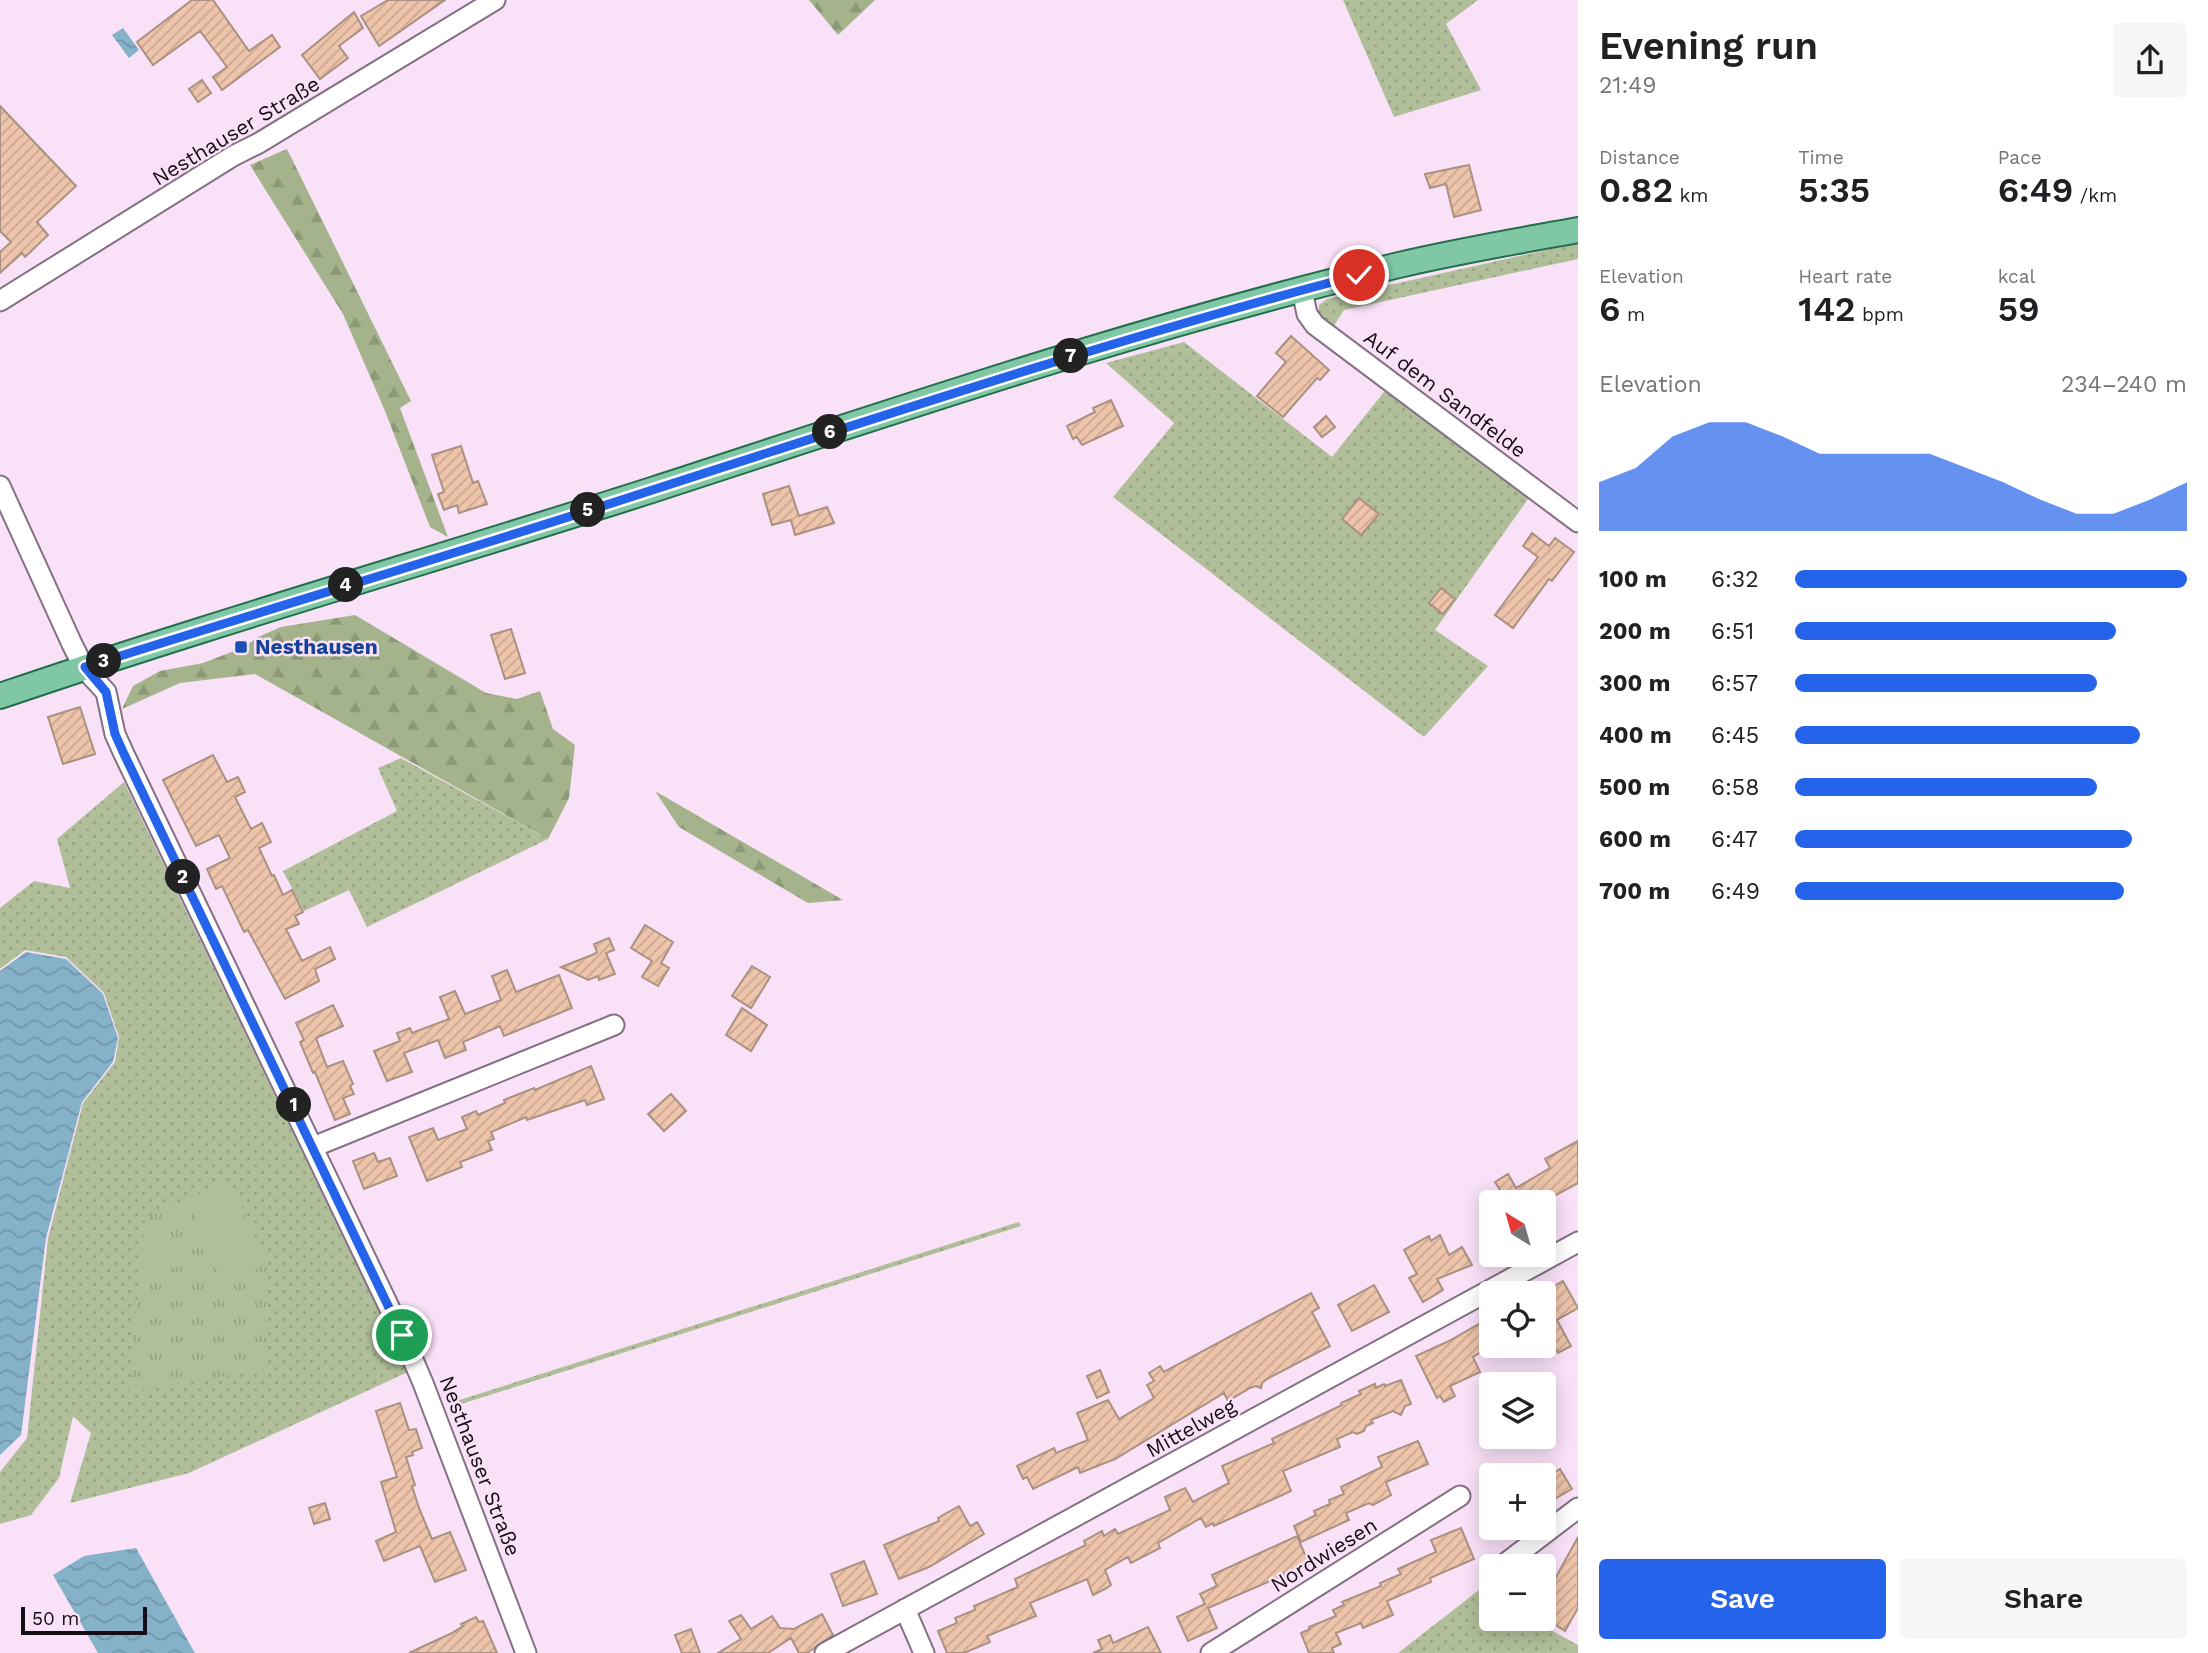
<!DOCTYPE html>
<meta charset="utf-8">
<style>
body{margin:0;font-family:"Work Sans",sans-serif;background:#f6f6f6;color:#202124;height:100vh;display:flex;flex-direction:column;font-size:26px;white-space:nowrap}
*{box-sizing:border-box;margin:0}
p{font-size:23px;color:#757577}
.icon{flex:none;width:38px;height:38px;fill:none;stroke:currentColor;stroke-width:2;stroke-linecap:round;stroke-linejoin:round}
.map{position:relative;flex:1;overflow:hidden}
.sheet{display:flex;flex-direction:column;background:#fff;width:630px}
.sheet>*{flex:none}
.needle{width:46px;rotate:323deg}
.tools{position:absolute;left:1479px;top:1190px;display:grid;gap:14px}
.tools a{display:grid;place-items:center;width:77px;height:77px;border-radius:7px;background:#fff;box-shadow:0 4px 18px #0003;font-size:35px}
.scale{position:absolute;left:21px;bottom:18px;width:126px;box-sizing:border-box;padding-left:7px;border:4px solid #160e16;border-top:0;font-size:19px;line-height:24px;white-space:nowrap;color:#160e16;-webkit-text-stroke:5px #f9e1f7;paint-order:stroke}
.pin{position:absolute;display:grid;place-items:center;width:60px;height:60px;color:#fff;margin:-30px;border:4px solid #fff;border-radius:50%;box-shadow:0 2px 7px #0007}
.km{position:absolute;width:35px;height:35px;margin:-18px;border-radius:50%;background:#222;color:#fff;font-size:19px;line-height:35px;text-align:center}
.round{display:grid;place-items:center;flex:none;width:74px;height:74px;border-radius:7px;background:#f6f6f6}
.head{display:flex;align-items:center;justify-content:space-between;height:119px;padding:0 21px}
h1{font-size:38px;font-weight:600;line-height:52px}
.figures{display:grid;grid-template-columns:repeat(3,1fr);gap:10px;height:119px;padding:7px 21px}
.figures div{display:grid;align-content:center}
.figures b{font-size:35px;font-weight:600}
.figures small{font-size:19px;font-weight:400}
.figures p{font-size:19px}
.chart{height:196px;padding:14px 21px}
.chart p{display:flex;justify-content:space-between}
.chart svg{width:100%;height:126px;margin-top:7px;fill:#2563eb;opacity:.7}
.action{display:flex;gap:14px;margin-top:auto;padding:14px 21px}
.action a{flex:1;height:80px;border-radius:7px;background:#2563eb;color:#fff;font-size:28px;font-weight:600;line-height:80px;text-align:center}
.action a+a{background:#f6f6f6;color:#202124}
ul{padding:0 21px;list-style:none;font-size:23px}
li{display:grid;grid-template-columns:112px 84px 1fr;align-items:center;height:52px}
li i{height:18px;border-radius:9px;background:#2563eb}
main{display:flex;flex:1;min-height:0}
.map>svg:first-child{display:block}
.grass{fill:url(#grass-dots)}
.forest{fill:url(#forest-firs)}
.park{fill:url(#park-tufts)}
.pitch{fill:#b0bf99}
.water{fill:url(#water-waves)}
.building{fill:url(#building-hatch);stroke:#aa9181;stroke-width:2}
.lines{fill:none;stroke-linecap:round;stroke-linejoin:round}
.minor-casing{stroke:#847083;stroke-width:23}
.major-casing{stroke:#236e4c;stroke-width:28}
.minor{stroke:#fff;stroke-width:19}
.major{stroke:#7fc7a5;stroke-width:24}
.route-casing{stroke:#fff;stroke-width:14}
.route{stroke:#2563eb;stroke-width:9}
.transit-dot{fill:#1a4fb4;stroke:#f9e1f7;stroke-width:2.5}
.labels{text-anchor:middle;stroke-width:5;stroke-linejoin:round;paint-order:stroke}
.street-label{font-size:21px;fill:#160e16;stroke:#f9e1f7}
.transit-label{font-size:21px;font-weight:bold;fill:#164399;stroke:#f9e1f7;text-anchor:start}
</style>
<main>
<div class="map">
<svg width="1578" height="1653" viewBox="0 0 1578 1653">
<defs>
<pattern id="grass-dots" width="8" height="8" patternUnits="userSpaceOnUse" patternTransform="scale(1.75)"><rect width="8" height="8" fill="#b0bf99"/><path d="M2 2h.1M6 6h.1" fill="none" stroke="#97a383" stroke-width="1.8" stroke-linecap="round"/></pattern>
<pattern id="forest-firs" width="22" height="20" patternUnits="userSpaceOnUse" patternTransform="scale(1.75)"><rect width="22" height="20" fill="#a4b38b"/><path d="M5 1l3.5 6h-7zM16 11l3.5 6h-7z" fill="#8c9977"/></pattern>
<pattern id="park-tufts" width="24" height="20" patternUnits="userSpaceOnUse" patternTransform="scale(1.75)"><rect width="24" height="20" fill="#b0bf99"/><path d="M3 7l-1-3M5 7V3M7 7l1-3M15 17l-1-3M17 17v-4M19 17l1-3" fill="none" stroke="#97a383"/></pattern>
<pattern id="water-waves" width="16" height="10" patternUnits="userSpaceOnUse" patternTransform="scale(1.75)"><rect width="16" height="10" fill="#85b1c9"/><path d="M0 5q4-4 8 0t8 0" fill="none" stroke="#7297ac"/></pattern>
<pattern id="building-hatch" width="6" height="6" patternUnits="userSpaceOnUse" patternTransform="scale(1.75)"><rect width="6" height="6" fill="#eec4ab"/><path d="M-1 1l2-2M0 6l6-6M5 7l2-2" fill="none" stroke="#cba792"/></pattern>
</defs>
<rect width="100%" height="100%" fill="#f9e1f7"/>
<path class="grass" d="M 1343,0 L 1478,0 L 1446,24 L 1481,90 L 1394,117 Z
M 1578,243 L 1578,259 L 1344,310 L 1332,329 L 1318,317 L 1319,305 L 1327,299 Z
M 1184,342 L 1332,457 L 1388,387 L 1533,492 L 1435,630 L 1488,666 L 1424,737 L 1113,497 L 1174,423 L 1106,363 Z
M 401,758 L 548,839 L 367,927 L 349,890 L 304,911 L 283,871 L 397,811 L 378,768 Z
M 124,782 L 408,1372 L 189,1473 L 70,1503 L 91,1433 L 73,1416 L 59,1478 L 31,1515 L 0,1524 L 0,1472 L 27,1438 L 48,1238 L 83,1103 L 115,1062 L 119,1037 L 104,993 L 66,957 L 25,950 L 0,969 L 0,908 L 34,881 L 70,888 L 57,839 Z
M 1019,1222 L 1021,1226 L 452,1407 L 450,1403 Z
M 1479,1590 L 1491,1597 L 1491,1619 L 1531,1619 L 1578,1645 L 1578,1653 L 1398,1653 Z"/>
<path class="forest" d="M 809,0 L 875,0 L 838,35 Z
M 287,149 L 411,401 L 400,408 L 448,537 L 430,527 L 385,411 L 343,314 L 250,165 Z
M 355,615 L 486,693 L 517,699 L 540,691 L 553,729 L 575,745 L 569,798 L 548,839 L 255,674 L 180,683 L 122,709 L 133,686 L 160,671 L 203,663 L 242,648 L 258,637 L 281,627 Z
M 655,791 L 843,900 L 808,903 L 679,827 Z"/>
<path class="park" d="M 230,1180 L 268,1267 L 266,1369 L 129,1392 L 145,1219 Z"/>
<path class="pitch" d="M 228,1183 L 265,1264 L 224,1283 L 188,1201 Z
M 176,1237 L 184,1265 L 156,1273 L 148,1246 Z"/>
<path class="water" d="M 123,28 L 139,50 L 129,58 L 112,35 Z
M 26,952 L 66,959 L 103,994 L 118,1038 L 113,1062 L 82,1102 L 46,1238 L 21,1435 L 0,1455 L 0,971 Z
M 136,1548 L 192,1648 L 195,1653 L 98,1653 L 53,1575 L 84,1556 Z"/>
<path class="building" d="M 192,0 L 213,0 L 249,51 L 272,35 L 280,47 L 222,90 L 213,77 L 227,67 L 200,31 L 153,65 L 137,42 Z
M 388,0 L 445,0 L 379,46 L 361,16 Z
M 354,12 L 363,28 L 339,46 L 348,58 L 320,79 L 302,55 Z
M 202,80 L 211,93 L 198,102 L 189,89 Z
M 0,106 L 76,186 L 37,222 L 48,235 L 25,257 L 22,253 L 0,273 L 0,252 L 11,242 L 0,231 Z
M 1469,165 L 1481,210 L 1454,217 L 1446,184 L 1430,188 L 1425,174 Z
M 1291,336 L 1329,370 L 1320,380 L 1317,378 L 1283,417 L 1257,396 L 1286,362 L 1276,353 Z
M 1111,400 L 1123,426 L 1082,445 L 1077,437 L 1073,439 L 1067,426 L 1095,412 L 1093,408 Z
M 1326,416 L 1335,427 L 1322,437 L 1314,427 Z
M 461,446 L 473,483 L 478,481 L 487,504 L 459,513 L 457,505 L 444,510 L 438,494 L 444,492 L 432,455 Z
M 789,486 L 799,516 L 827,507 L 834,523 L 795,535 L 791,520 L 772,525 L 763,494 Z
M 1359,498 L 1379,514 L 1361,535 L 1342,519 Z
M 1532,533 L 1549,546 L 1555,538 L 1574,552 L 1552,581 L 1549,579 L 1513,628 L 1495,615 L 1538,557 L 1523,546 Z
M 1441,588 L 1455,599 L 1443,614 L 1429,603 Z
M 511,629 L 525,673 L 505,679 L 491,635 Z
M 80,707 L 95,754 L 63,764 L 48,717 Z
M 213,755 L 227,782 L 238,777 L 245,792 L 235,797 L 251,829 L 262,823 L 271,842 L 259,848 L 272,876 L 274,875 L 283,895 L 292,890 L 303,912 L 295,916 L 299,924 L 286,929 L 302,961 L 330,947 L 335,959 L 315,969 L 319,981 L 285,999 L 248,930 L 244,932 L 222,886 L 216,889 L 207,869 L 230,858 L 219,835 L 196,846 L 163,780 Z
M 645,925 L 673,942 L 661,963 L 669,968 L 658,986 L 642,977 L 652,961 L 631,948 Z
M 609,938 L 614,950 L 606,953 L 615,974 L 599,980 L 598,976 L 588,980 L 561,967 L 592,955 L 597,952 L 594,944 Z
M 752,966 L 770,977 L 751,1008 L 732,996 Z
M 507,970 L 516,992 L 559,975 L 572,1008 L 504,1036 L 500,1026 L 463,1042 L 466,1050 L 445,1058 L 438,1040 L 404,1053 L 412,1072 L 387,1081 L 374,1051 L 400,1041 L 397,1033 L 410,1028 L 412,1033 L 449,1019 L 440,997 L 455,991 L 465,1014 L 501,1000 L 492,976 Z
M 333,1005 L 343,1026 L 316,1038 L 327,1067 L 343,1061 L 353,1084 L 350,1086 L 354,1094 L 343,1098 L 350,1114 L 335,1120 L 315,1072 L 313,1073 L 300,1042 L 304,1040 L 296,1023 Z
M 742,1008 L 767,1025 L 751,1051 L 726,1035 Z
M 591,1066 L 604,1099 L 587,1105 L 585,1100 L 527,1120 L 526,1117 L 491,1132 L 494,1139 L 488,1141 L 492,1150 L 460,1162 L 462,1167 L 427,1181 L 409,1137 L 433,1128 L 438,1140 L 467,1129 L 462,1117 L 476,1111 L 478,1115 L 505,1103 L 504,1100 L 534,1088 L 535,1090 Z
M 671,1094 L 686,1111 L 664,1131 L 648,1114 Z
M 1578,1141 L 1578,1183 L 1543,1202 L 1490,1202 L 1503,1195 L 1495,1182 L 1508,1174 L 1516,1188 L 1550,1168 L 1545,1159 Z
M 374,1153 L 378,1162 L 390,1158 L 397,1176 L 364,1189 L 353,1161 Z
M 1440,1235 L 1449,1255 L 1462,1247 L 1472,1265 L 1437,1279 L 1443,1290 L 1423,1302 L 1409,1278 L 1417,1274 L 1404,1250 L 1429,1236 L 1431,1241 Z
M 1563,1281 L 1578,1308 L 1557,1320 L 1571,1346 L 1558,1353 L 1544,1328 L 1544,1292 Z
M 1374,1285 L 1389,1312 L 1352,1331 L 1338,1305 Z
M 1311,1293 L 1319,1308 L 1312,1312 L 1330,1346 L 1267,1379 L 1262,1383 L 1261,1388 L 1256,1386 L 1250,1388 L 1228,1401 L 1224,1393 L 1115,1459 L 1080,1473 L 1078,1467 L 1033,1489 L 1027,1477 L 1023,1479 L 1017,1466 L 1054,1448 L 1056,1453 L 1088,1440 L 1077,1413 L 1108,1400 L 1119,1419 L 1154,1398 L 1147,1385 L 1154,1381 L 1149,1373 L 1160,1366 L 1164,1372 Z
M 1491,1317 L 1491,1346 L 1473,1357 L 1480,1372 L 1450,1386 L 1455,1396 L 1444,1402 L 1440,1396 L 1437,1398 L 1416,1356 L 1449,1341 Z
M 1100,1370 L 1109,1392 L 1097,1398 L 1087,1376 Z
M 1401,1380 L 1411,1404 L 1405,1406 L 1401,1415 L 1393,1411 L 1371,1420 L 1373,1423 L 1366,1426 L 1364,1431 L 1357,1434 L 1353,1432 L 1337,1439 L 1340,1447 L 1283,1471 L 1291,1491 L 1214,1526 L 1213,1523 L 1206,1527 L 1201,1518 L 1158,1543 L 1160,1548 L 1131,1563 L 1128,1557 L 1105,1570 L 1111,1585 L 1107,1588 L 1093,1595 L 1087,1579 L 1030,1603 L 1036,1616 L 987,1636 L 990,1642 L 964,1653 L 947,1653 L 938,1631 L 957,1623 L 955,1618 L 975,1610 L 974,1606 L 1018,1587 L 1015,1579 L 1086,1545 L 1084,1541 L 1102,1531 L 1104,1536 L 1115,1529 L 1118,1534 L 1170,1510 L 1165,1497 L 1185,1488 L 1193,1502 L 1229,1483 L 1222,1466 L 1274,1443 L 1272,1439 L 1342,1405 L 1341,1403 L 1361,1394 L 1359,1391 L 1375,1384 L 1376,1388 L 1384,1384 L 1385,1386 Z
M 400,1403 L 409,1430 L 416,1429 L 422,1448 L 412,1452 L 413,1455 L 406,1457 L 415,1485 L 412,1486 L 419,1508 L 432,1539 L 450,1532 L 466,1570 L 435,1582 L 420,1546 L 384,1561 L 376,1541 L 396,1532 L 381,1482 L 397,1477 L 376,1411 Z
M 1418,1441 L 1428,1464 L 1386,1482 L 1391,1495 L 1373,1505 L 1369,1503 L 1346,1513 L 1349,1520 L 1301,1542 L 1294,1526 L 1316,1515 L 1314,1511 L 1330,1504 L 1329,1500 L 1344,1494 L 1341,1487 L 1382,1467 L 1378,1457 Z
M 1560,1469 L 1572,1489 L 1544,1505 L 1544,1479 Z
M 325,1503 L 330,1519 L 314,1524 L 309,1508 Z
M 959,1506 L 970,1526 L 977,1522 L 984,1534 L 929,1567 L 899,1579 L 884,1545 L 939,1521 L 938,1518 Z
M 1461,1528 L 1474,1559 L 1430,1578 L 1431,1582 L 1387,1601 L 1393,1615 L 1363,1628 L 1361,1623 L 1336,1633 L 1341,1644 L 1332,1648 L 1334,1653 L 1309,1653 L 1301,1633 L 1310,1629 L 1309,1627 L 1336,1616 L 1333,1610 L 1344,1605 L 1342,1602 L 1381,1586 L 1380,1583 L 1401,1574 L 1398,1569 L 1436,1552 L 1431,1540 Z
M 1297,1536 L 1309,1564 L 1208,1608 L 1217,1628 L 1188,1641 L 1177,1617 L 1205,1604 L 1200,1594 L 1217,1586 L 1212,1575 Z
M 1578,1537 L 1578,1608 L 1565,1631 L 1544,1617 L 1544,1599 Z
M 864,1561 L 877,1594 L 843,1606 L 831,1574 Z
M 822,1614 L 833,1635 L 807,1653 L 799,1653 L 791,1638 L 768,1653 L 718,1653 L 741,1639 L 729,1621 L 741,1615 L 751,1629 L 772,1616 L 780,1628 L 794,1629 Z
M 476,1617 L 479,1622 L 483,1621 L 497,1653 L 409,1653 L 452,1633 L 463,1626 L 461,1624 Z
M 1148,1627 L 1161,1653 L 1093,1653 L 1102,1649 L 1098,1640 L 1110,1635 L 1113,1643 Z
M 691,1629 L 700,1653 L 682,1653 L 675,1635 Z"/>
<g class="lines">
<g class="minor-casing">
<path id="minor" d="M 1302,290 L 1307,314 L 1315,325 L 1578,522
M 0,301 L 233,156 L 259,143 L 495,0
M 0,486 L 72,644 L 84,668 L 106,692 L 115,734 L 124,754 L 402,1334 L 423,1383 L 526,1653
M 313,1147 L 614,1025
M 1502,1566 L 1578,1508
M 905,1609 L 924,1653
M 825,1653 L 1578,1242
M 1211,1653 L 1460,1496"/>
</g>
<g class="major-casing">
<path id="major" d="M 0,696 C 217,622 437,559 655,489 C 901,409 1147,325 1399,265 C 1458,251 1518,241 1578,230"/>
</g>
<use href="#minor" class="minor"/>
<use href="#major" class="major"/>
</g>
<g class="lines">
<g class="route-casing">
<path id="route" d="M 402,1335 L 124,754 L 115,734 L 106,692 L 85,667 C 259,612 435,560 609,504 C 858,424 1106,341 1359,275"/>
</g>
<use href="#route" class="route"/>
</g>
<rect class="transit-dot" x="234" y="640" width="14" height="14" rx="3.5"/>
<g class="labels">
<g class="street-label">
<text transform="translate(236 131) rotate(-31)" y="7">Nesthauser Straße</text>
<text transform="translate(1445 394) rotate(37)" y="7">Auf dem Sandfelde</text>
<text transform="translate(1191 1428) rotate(-29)" y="7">Mittelweg</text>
<text transform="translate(480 1466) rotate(69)" y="7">Nesthauser Straße</text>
<text transform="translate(1324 1555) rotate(-32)" y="7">Nordwiesen</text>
</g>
<g class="transit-label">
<text x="255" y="654">Nesthausen</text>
</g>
</g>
</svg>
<div class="tools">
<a><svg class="needle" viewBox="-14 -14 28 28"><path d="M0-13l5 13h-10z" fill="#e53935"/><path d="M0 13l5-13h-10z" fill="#757577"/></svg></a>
<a><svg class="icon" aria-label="locate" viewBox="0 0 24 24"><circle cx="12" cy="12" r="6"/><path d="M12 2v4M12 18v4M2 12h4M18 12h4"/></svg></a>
<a><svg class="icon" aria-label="layers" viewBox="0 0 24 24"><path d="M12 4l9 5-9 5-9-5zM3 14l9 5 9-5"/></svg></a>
<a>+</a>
<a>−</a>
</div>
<div class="scale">50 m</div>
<div class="pin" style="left:402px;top:1335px;background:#1e9e55"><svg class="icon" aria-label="arrive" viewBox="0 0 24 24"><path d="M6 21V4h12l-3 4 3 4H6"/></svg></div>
<div class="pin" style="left:1359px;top:275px;background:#d93025"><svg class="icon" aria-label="check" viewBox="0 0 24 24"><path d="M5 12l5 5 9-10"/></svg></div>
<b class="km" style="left:294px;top:1105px">1</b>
<b class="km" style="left:183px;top:877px">2</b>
<b class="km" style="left:104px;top:661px">3</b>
<b class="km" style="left:346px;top:585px">4</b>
<b class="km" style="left:588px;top:510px">5</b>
<b class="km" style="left:830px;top:432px">6</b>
<b class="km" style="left:1071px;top:356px">7</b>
</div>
<section class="sheet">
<div class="head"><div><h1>Evening run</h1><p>21:49</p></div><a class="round"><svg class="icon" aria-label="share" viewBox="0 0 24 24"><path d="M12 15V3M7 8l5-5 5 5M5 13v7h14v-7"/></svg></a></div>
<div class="figures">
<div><p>Distance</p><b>0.82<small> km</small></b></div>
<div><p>Time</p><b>5:35</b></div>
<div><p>Pace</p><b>6:49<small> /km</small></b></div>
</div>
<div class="figures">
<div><p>Elevation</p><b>6<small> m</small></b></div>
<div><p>Heart rate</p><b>142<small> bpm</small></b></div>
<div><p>kcal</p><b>59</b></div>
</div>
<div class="chart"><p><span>Elevation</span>234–240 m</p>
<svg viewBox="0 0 160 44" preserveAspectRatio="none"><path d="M0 44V27L10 22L20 11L30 6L40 6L50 11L60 17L70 17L80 17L90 17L100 22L110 27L120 33L130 38L140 38L150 33L160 27V44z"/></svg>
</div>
<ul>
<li><b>100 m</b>6:32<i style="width:100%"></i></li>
<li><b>200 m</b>6:51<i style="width:82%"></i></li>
<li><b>300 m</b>6:57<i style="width:77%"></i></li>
<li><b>400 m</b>6:45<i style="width:88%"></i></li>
<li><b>500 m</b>6:58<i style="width:77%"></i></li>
<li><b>600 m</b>6:47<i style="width:86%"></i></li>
<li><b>700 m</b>6:49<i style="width:84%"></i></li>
</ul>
<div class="action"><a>Save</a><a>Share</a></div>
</section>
</main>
